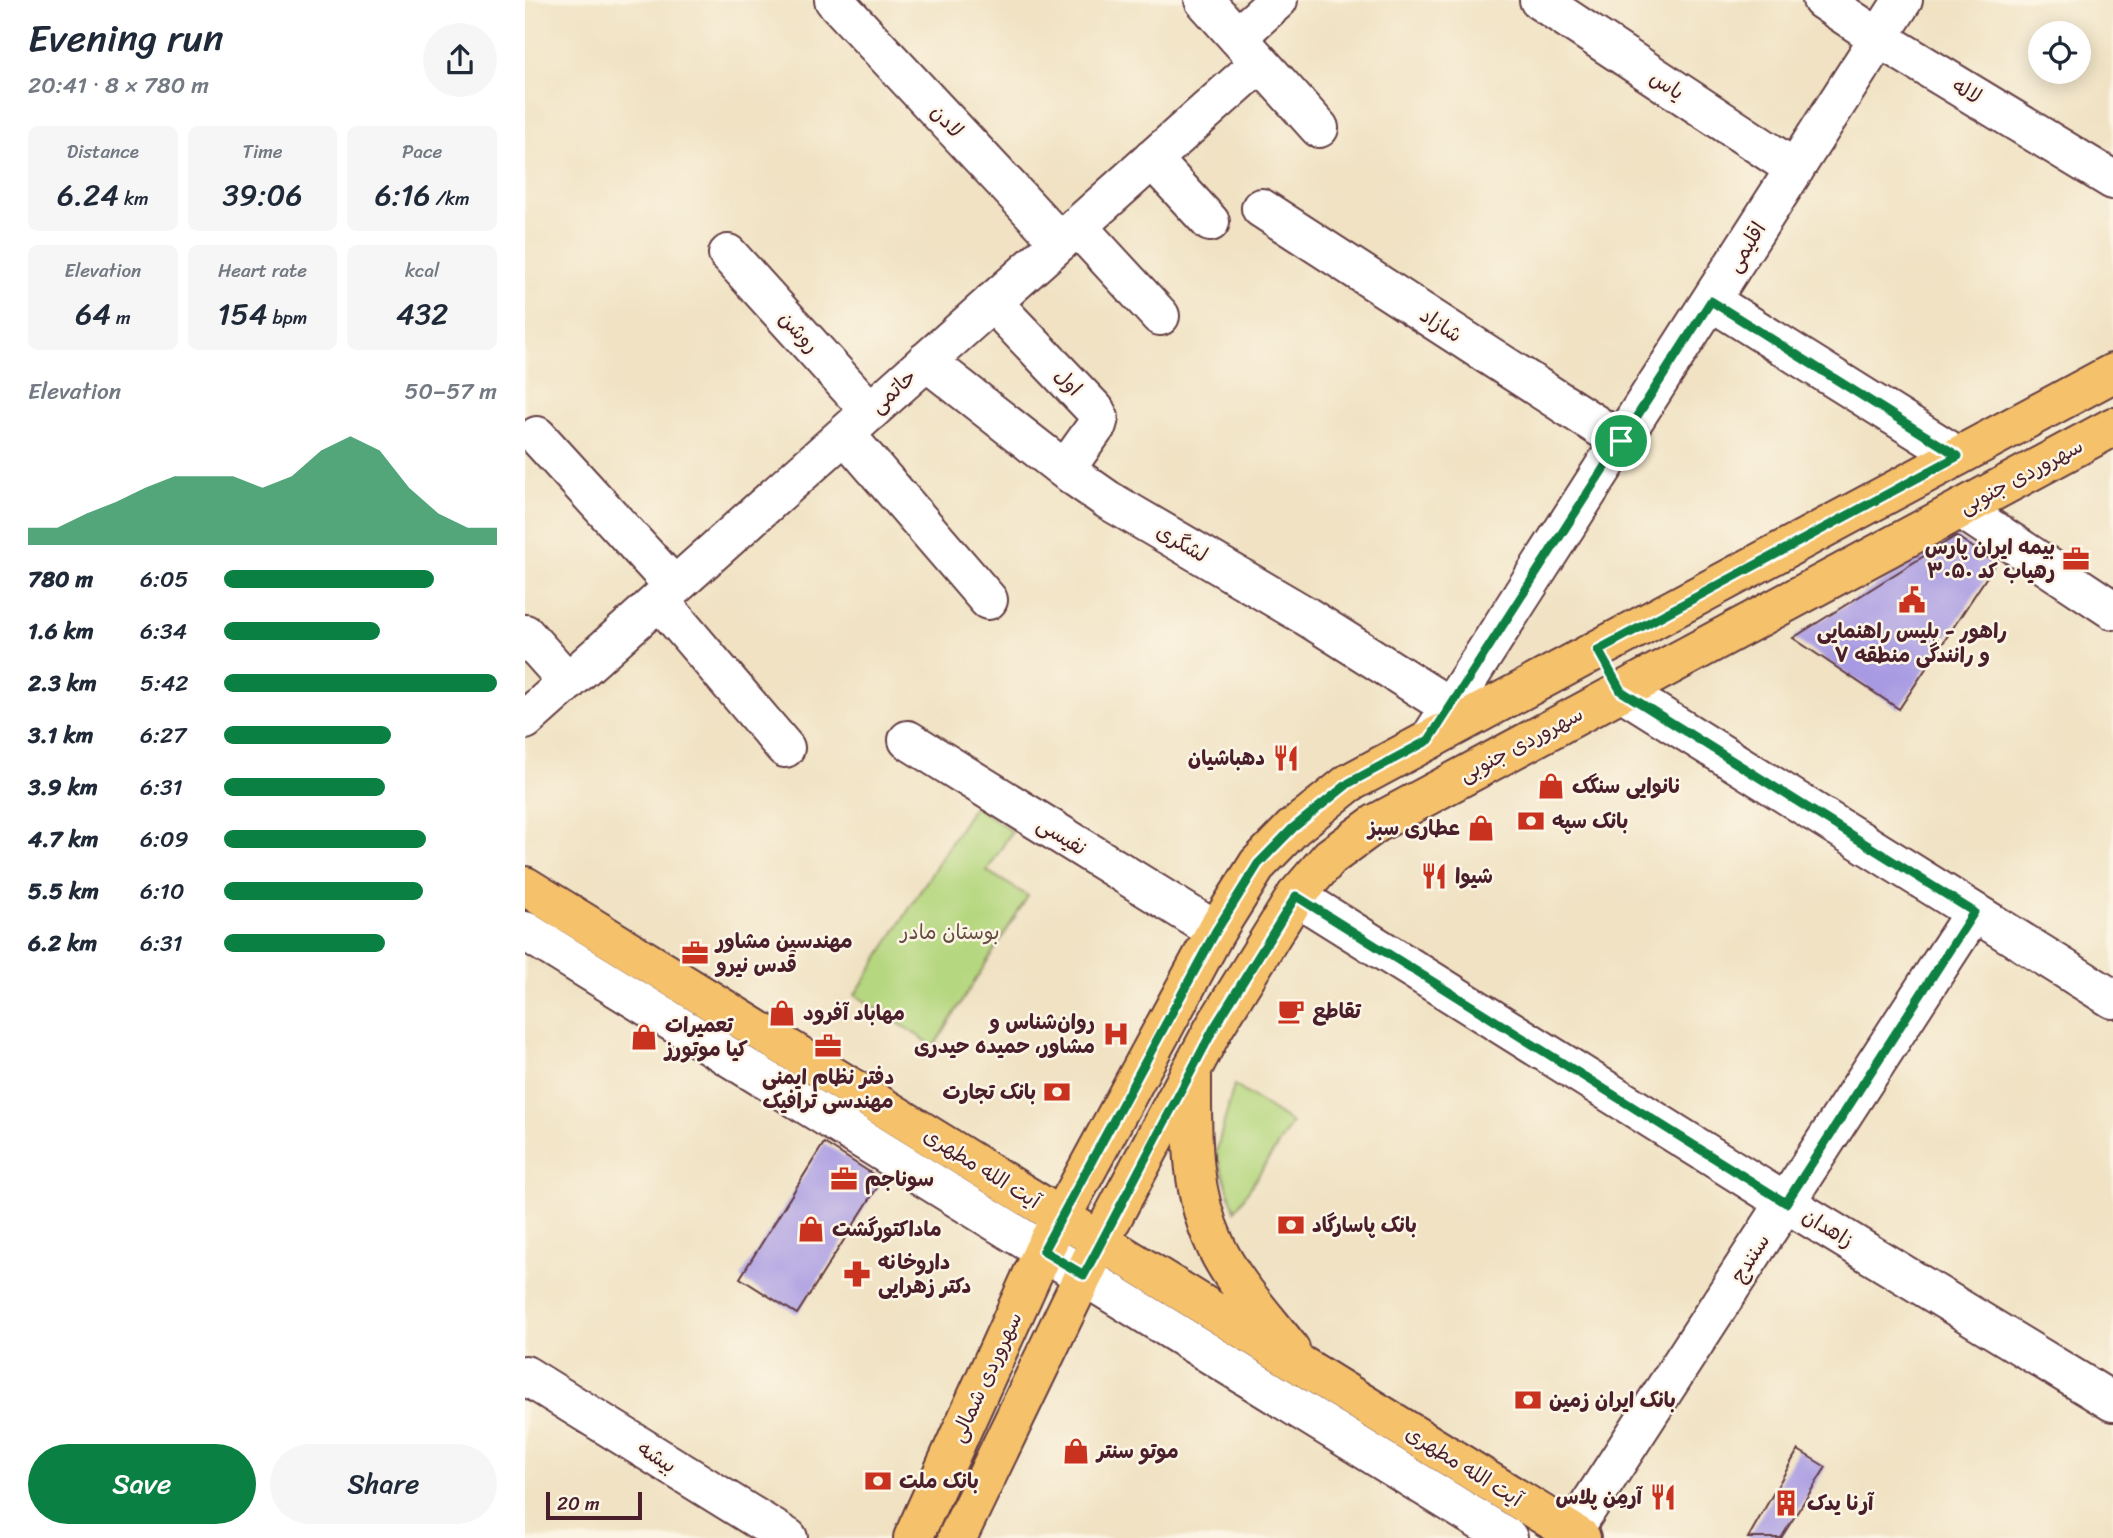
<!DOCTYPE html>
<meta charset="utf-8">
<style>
body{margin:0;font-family:Sriracha,"Playpen Sans Arabic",sans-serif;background:#f6f6f7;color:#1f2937;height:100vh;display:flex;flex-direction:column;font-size:26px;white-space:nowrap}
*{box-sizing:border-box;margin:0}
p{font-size:23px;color:#747a83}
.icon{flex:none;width:38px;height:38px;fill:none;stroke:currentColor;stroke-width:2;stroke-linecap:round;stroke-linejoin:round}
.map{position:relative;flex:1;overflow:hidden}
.panel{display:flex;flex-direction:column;background:#fff;width:525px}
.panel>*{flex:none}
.controls{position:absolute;left:1503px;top:21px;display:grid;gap:14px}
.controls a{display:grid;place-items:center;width:63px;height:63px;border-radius:50%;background:#fff;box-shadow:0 4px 18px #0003;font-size:35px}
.scale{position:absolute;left:21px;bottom:18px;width:96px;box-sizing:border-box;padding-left:7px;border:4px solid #4a1f2b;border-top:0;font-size:19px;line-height:24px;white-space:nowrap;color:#4a1f2b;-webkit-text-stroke:5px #fcf5e5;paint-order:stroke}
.pin{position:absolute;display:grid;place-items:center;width:60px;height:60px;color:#fff;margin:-30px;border:4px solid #fff;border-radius:50%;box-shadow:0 2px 7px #0007}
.round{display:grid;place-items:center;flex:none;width:74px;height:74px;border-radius:37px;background:#f6f6f7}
.overview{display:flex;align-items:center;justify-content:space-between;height:119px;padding:0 28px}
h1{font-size:38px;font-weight:600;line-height:52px}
.metrics{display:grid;grid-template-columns:repeat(3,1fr);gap:10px;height:119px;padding:7px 28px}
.metrics div{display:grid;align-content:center;border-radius:10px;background:#f6f6f7;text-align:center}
.metrics b{font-size:30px;font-weight:600}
.metrics small{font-size:19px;font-weight:400}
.metrics p{font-size:19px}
.chart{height:196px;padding:14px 28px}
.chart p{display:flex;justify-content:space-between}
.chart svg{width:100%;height:126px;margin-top:7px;fill:#0b8043;opacity:.7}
.cta{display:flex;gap:14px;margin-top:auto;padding:14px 28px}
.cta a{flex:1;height:80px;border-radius:42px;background:#0b8043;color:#fff;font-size:28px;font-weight:600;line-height:80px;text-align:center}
.cta a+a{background:#f6f6f7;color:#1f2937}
ul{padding:0 28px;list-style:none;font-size:23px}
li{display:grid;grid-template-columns:112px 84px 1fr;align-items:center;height:52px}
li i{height:18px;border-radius:9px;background:#0b8043}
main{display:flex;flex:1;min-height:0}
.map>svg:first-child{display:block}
.green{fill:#b5d77f;stroke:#807b55;stroke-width:2}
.building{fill:#a79ae3}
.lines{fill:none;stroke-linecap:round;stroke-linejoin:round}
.minor-casing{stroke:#633c42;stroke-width:42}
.major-casing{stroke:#633c42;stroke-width:42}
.minor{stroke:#fff;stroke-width:38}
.major{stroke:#f5c16b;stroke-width:38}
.route-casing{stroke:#fff;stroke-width:14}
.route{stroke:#0b8043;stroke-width:9}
.labels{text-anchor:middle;stroke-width:5;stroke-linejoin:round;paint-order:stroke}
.street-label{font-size:21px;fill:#4a1f2b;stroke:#fcf5e5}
.poi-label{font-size:21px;font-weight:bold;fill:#4a1f2b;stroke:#fcf5e5;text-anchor:start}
.park-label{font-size:21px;fill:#654d40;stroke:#fcf5e5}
</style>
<main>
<section class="panel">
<div class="overview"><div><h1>Evening run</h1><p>20:41 · 8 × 780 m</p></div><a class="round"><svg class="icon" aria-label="share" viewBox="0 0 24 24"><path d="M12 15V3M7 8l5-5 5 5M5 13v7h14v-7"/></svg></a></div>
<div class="metrics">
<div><p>Distance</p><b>6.24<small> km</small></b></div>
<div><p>Time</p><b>39:06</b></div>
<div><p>Pace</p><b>6:16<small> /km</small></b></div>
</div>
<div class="metrics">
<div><p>Elevation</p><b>64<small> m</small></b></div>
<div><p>Heart rate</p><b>154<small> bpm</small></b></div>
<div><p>kcal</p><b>432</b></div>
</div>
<div class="chart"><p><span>Elevation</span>50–57 m</p>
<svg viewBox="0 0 160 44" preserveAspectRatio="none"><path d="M0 44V38L10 38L20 33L30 29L40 24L50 20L60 20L70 20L80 24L90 20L100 11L110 6L120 11L130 24L140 33L150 38L160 38V44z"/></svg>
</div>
<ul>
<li><b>780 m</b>6:05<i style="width:77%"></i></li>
<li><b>1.6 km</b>6:34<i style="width:57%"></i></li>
<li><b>2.3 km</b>5:42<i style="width:100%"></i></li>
<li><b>3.1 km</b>6:27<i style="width:61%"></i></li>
<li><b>3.9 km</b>6:31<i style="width:59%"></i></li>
<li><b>4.7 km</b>6:09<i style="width:74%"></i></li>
<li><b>5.5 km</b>6:10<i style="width:73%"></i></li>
<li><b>6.2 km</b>6:31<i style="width:59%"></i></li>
</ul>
<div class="cta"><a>Save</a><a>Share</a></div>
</section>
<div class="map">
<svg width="1588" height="1538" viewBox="0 0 1588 1538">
<rect width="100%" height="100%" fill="#fcf5e5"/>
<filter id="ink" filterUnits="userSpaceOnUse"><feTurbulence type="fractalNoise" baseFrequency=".0143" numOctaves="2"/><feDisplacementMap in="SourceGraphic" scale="14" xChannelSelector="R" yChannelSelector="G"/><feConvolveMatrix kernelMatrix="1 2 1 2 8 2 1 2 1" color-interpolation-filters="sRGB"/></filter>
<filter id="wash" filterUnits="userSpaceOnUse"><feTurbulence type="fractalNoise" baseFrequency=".00686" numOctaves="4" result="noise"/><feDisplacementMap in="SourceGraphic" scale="28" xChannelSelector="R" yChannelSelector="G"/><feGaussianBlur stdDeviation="1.57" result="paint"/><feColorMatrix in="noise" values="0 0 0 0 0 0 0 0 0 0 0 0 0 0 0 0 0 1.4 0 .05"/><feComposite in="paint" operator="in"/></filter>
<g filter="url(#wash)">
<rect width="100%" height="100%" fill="#f0e2c3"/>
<path class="green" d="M 449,806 L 487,831 L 462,871 L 503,896 L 409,1046 L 330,995 Z
M 709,1085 L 767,1123 L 710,1211 L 691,1153 Z"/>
<g id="blocks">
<path class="building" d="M 1431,536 L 1471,563 L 1374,709 L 1268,638 Z
M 299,1143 L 357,1180 L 272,1314 L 215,1278 Z
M 1273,1450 L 1301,1467 L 1256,1538 L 1223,1538 Z"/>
</g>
</g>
<g filter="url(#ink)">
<use href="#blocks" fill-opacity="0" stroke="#633c42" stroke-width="2"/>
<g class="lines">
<g class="minor-casing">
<path id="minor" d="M 309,0 L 535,242
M 679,0 L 794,128
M 1014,0 L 1270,169
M 1297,0 L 1354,38 L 1588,180
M 712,37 L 753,0
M 627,159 L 685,222
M 736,208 L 1096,441
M 552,226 L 635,316
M 203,254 L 345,411
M 1186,301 L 1433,456
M 467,302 L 570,410 L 574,418 L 572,425 L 540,470
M 401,361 L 540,470 L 583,500 L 781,616 L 925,707
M 320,434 L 463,600
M 12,436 L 149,586
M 1436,509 L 1588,610
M 134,600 L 260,748
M 0,634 L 43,682
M 1096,691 L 1588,999
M 0,720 L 735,63
M 383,740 L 691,931
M 904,740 L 1378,0
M 771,896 L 1261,1203 L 1588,1402
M 0,931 L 983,1538
M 0,1375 L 263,1538
M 1047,1532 L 1449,912"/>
</g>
<g class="major-casing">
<path id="major" d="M 0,886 L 1056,1538
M 667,1076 C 667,1133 665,1190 690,1244 C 705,1279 741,1318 765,1349
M 388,1538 L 518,1251 L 691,931 L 733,864 L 768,828 L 824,783 L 1588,373
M 432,1538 L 575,1241 L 689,1028 L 771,896 L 805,857 L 850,824 L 1588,427"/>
</g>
<use href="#minor" class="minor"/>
<use href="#major" class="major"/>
</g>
</g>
<g class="lines" filter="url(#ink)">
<g class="route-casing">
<path id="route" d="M 1186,301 L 1433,456 L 1073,650 L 1096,691 L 1449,912 L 1261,1203 L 771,896 L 689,1028 L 559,1275 L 518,1251 L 691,931 L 733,864 L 768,828 L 824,783 L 904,740 Z"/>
</g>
<use href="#route" class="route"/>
</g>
<defs>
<g id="office-bare" transform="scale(2.1)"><path d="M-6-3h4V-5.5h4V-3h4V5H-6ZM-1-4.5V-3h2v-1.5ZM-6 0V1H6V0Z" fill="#c8321e" stroke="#fcf5e5" stroke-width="2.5" paint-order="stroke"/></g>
<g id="civic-bare" transform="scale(2.1)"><path d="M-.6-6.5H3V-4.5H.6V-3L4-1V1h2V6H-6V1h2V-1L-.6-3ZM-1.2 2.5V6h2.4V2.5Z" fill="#c8321e" stroke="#fcf5e5" stroke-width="2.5" paint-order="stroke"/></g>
<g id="restaurant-bare" transform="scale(2.1)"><path d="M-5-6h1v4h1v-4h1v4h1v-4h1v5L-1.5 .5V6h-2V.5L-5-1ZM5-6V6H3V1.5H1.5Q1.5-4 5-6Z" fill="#c8321e" stroke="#fcf5e5" stroke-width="2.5" paint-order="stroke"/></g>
<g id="shop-bare" transform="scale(2.1)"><path d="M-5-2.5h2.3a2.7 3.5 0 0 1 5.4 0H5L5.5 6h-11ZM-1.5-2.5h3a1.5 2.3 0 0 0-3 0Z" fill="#c8321e" stroke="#fcf5e5" stroke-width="2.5" paint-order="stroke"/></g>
<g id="bank-bare" transform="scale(2.1)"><path d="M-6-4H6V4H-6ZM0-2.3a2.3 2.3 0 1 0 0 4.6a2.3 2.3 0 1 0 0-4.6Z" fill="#c8321e" stroke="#fcf5e5" stroke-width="2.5" paint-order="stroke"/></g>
<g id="cafe-bare" transform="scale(2.1)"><path d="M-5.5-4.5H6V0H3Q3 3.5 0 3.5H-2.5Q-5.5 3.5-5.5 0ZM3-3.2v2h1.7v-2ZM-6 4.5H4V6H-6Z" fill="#c8321e" stroke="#fcf5e5" stroke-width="2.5" paint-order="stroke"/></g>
<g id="hospital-bare" transform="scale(2.1)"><path d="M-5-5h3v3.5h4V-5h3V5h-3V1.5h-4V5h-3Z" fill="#c8321e" stroke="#fcf5e5" stroke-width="2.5" paint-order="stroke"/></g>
<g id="pharmacy-bare" transform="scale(2.1)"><path d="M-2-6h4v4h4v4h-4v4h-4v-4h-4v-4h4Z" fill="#c8321e" stroke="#fcf5e5" stroke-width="2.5" paint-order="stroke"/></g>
<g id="building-bare" transform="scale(2.1)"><path d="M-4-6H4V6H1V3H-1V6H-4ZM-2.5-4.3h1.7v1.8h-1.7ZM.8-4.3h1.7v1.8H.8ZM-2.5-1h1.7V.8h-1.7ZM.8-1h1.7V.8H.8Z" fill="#c8321e" stroke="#fcf5e5" stroke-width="2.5" paint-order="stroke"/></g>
</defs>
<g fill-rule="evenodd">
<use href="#office-bare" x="1551" y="559"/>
<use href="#civic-bare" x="1387" y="600"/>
<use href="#restaurant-bare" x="761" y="758"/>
<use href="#shop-bare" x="1026" y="786"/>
<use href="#bank-bare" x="1006" y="821"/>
<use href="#shop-bare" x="956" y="828"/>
<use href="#restaurant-bare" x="909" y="876"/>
<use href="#office-bare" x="170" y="953"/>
<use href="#cafe-bare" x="766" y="1011"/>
<use href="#shop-bare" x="257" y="1013"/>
<use href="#hospital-bare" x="591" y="1034"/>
<use href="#shop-bare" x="119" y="1037"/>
<use href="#office-bare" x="303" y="1046"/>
<use href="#bank-bare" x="532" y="1092"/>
<use href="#office-bare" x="319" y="1179"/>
<use href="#bank-bare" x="766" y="1225"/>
<use href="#shop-bare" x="286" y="1229"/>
<use href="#pharmacy-bare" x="332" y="1274"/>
<use href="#bank-bare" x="1003" y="1400"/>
<use href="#shop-bare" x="551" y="1451"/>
<use href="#bank-bare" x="353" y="1481"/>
<use href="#restaurant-bare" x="1138" y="1497"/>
<use href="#building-bare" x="1261" y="1503"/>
</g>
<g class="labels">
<g class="street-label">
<text transform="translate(1142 85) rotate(33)" y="7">یاس</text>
<text transform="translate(1442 91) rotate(31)" y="7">لاله</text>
<text transform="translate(422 121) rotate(47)" y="7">لادن</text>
<text transform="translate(1221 247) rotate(-58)" y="7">اقلیمی</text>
<text transform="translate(916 325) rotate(33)" y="7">شازاد</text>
<text transform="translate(274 332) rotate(48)" y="7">روشن</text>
<text transform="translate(543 382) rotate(46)" y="7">اول</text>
<text transform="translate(368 391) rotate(-42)" y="7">حاتمی</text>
<text transform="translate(1496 476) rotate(-28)" y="7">سهروردی جنوبی</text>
<text transform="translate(657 543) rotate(30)" y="7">لشگری</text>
<text transform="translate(996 744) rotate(-28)" y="7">سهروردی جنوبی</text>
<text transform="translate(537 836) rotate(32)" y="7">نفیسی</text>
<text transform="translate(457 1168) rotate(32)" y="7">آیت الله مطهری</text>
<text transform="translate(1303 1228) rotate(31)" y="7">زاهدان</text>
<text transform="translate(1225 1258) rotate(-57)" y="7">سنندج</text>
<text transform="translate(461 1377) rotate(-65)" y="7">سهروردی شمالی</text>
<text transform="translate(132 1457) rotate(32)" y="7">بیشه</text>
<text transform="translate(939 1466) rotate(32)" y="7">آیت الله مطهری</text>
</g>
<g class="poi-label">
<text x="1530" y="554" text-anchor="end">بیمه ایران پارس<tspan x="1530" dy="24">رهیاب کد ۳۰۵۰</tspan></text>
<text x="1387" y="638" text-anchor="middle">راهور - پلیس راهنمایی<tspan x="1387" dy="24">و رانندگی منطقه ۷</tspan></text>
<text x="740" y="765" text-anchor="end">دهباشیان</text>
<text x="1047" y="793">نانوایی سنگک</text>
<text x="1027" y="828">بانک سپه</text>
<text x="935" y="835" text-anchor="end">عطاری سبز</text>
<text x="930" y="883">شیوا</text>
<text x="191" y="948">مهندسین مشاور<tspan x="191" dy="24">قدس نیرو</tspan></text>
<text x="787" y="1018">تقاطع</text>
<text x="278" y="1020">مهاباد آفرود</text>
<text x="570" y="1029" text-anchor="end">روان‌شناس و<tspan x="570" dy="24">مشاور، حمیده حیدری</tspan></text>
<text x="140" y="1032">تعمیرات<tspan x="140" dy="24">کیا موتورز</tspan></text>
<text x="303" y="1084" text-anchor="middle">دفتر نظام ایمنی<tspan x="303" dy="24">مهندسی ترافیک</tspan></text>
<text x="511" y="1099" text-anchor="end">بانک تجارت</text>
<text x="340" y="1186">سوناجم</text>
<text x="787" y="1232">بانک پاسارگاد</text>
<text x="307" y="1236">ماداکتورگشت</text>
<text x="353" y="1269">داروخانه<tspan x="353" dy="24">دکتر زهرایی</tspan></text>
<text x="1024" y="1407">بانک ایران زمین</text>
<text x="572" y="1458">موتو سنتر</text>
<text x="374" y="1488">بانک ملت</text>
<text x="1117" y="1504" text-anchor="end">آرمِن پلاس</text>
<text x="1282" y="1510">آرنا یدک</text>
</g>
<g class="park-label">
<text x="425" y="939">بوستان مادر</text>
</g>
</g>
</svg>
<div class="controls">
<a><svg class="icon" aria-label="locate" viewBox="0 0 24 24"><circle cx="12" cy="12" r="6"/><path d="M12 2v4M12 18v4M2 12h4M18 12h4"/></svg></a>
</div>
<div class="scale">20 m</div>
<div class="pin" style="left:1096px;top:441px;background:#1e9e55"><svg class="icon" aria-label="arrive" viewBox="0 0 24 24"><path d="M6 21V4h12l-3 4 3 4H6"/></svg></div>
</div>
</main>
